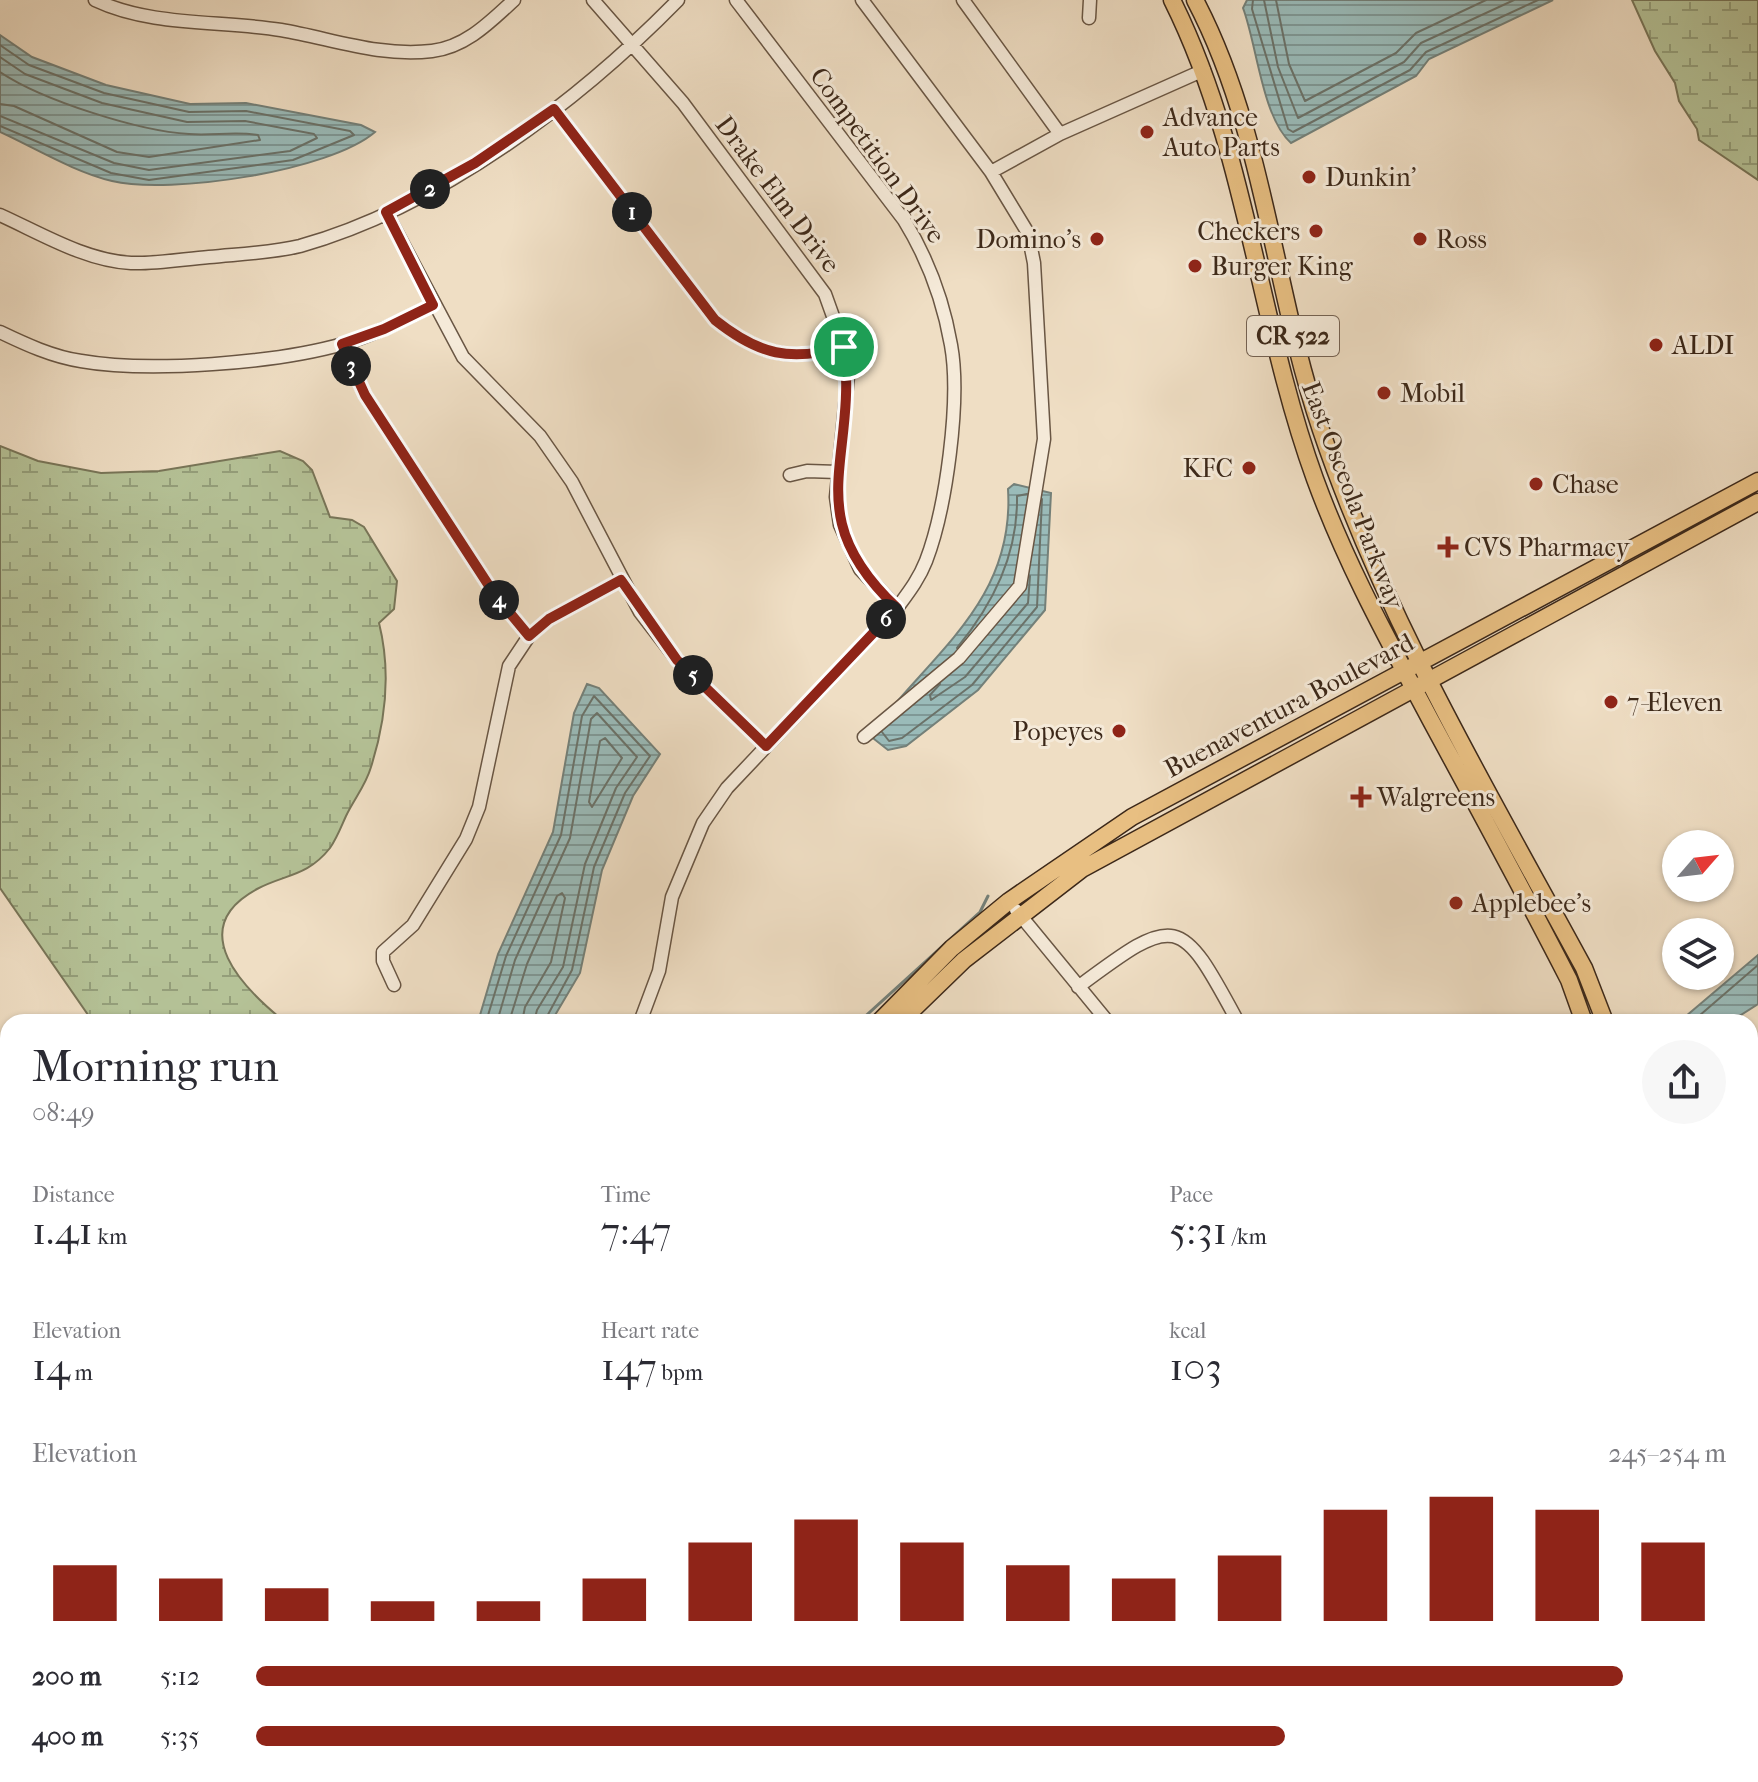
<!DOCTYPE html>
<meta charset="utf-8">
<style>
body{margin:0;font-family:"IM FELL French Canon",serif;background:#f7f7f7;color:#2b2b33;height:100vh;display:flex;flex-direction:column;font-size:30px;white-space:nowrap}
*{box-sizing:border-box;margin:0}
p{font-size:26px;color:#7c7c81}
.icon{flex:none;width:44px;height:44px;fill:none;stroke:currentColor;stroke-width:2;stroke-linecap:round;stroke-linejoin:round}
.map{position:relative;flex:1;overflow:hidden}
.details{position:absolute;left:0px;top:1014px;width:1758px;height:768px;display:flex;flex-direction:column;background:#fff;border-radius:24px 24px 0 0;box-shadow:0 2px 6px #0004}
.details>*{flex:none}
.needle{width:52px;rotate:62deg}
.tools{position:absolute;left:1662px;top:830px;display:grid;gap:16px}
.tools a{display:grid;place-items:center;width:72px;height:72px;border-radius:50%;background:#fff;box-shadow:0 2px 6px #0004;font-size:40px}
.pin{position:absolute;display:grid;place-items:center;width:68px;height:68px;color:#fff;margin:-34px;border:4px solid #fff;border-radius:50%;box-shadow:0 2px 8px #0007}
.km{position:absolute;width:40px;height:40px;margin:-20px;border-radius:50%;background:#222;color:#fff;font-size:22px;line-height:40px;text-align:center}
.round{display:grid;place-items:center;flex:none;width:84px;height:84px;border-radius:42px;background:#f7f7f7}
.headline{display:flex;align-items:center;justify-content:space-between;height:136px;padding:0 32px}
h1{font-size:44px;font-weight:600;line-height:60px}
.metrics{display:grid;grid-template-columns:repeat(3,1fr);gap:12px;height:136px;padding:8px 32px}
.metrics div{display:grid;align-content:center}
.metrics b{font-size:40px;font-weight:600}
.metrics small{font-size:22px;font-weight:400}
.metrics p{font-size:22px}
.chart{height:224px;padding:16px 32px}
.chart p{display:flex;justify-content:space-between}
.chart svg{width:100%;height:144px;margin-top:8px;stroke:#8f2418;stroke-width:6}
ul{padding:0 32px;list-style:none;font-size:26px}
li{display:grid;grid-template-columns:128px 96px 1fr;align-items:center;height:60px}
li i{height:20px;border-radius:10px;background:#8f2418}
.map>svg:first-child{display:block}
.wetland{fill:url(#wetland-marsh);stroke:#787558;stroke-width:2}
.water{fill:url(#water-rules);stroke:#748079;stroke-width:2}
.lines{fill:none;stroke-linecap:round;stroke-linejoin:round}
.shore{stroke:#6b7269;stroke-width:2}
.stream{stroke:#748079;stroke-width:3}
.minor-casing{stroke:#695644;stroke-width:15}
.major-casing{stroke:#3c2819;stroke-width:19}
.minor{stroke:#f5ead9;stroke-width:12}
.major{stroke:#e8bf82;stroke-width:16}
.route-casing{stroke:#fff;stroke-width:16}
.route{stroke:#8f2418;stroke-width:10}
.poi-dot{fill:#8f2418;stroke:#f5ead9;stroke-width:3}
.labels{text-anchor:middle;stroke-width:6;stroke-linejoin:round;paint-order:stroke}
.shield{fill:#f5ead9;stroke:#746253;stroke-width:2}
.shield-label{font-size:24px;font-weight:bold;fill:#3c2819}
.poi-label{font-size:26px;fill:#3c2819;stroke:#f5ead9;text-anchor:start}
.street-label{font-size:26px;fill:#3c2819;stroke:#f5ead9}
</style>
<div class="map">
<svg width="1758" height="1782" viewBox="0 0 1758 1782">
<defs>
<pattern id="wetland-marsh" width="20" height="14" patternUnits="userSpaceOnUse" patternTransform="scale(2)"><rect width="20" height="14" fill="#b5c297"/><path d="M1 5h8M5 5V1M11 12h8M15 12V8" fill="none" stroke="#949e7a"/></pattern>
<pattern id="water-rules" width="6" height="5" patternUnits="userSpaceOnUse" patternTransform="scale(2)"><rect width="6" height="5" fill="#9abbb9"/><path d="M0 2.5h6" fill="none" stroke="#7f9896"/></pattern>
</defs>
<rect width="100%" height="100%" fill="#efdec4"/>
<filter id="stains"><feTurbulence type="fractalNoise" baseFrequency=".0025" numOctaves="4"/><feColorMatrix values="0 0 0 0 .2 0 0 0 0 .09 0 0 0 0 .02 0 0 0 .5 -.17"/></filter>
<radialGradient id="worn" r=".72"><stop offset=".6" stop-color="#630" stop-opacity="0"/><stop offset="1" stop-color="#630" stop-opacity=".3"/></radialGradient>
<path class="wetland" d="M 1632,0 L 1758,0 L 1758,180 L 1699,140 L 1697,129 L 1679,101 L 1675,83 L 1655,51 Z
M 0,446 L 38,461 L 101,473 L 159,471 L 280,451 L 303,461 L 312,470 L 330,517 L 352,520 L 364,527 L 397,581 L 394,609 L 379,623 C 391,671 386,720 371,767 C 366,785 354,799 346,816 C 341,827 337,838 330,848 C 307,877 285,874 257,889 C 183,929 244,989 285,1022 L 93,1022 L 0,888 Z"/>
<path class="water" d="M 1247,0 L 1553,0 L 1429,59 L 1416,76 L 1291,143 C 1262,117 1257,45 1243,8 Z
M 0,35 L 32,57 L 106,85 L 190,104 L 246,103 L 361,125 L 375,132 C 330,171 170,195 112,181 C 74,172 35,148 0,132 Z
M 1014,484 L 1051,493 L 1045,610 L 978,690 L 906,746 L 888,750 L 874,739 L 872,732 C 932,653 1015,601 1008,489 Z
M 587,684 L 599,688 L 660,754 L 633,796 L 602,870 L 580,973 L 551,1022 L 478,1022 L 498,954 L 553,832 L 574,713 Z
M 1758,955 L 1758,1004 L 1730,1022 L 1679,1022 Z
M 0,1609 L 8,1616 L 8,1757 L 0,1740 Z
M 15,1774 L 119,1774 L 102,1782 L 17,1782 Z
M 410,1774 L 549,1774 L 546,1782 L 396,1782 Z
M 1233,1774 L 1352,1774 L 1355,1782 L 1227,1782 Z"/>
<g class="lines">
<path class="shore" d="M 1253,0 L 1252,9 L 1288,129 L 1293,132 L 1410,70 L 1426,52 L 1538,0
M 1264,0 L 1278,67 L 1298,118 L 1404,62 L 1421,43 L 1514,0
M 1276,0 L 1289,64 L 1305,101 L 1396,53 L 1416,33 L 1486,0
M 0,45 L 29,65 L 104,93 L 189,112 L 246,111 L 350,131 L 354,135 L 293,160 L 149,180 L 111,173 L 0,126
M 0,57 L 25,74 L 102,103 L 187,122 L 245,121 L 314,134 L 317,138 L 290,151 L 149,170 L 114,163 L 0,116
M 0,72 C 42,100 138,131 189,134 C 212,136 235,131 258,135 L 260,140 L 149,157 L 117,152 L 14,106 L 0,104
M 957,648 C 993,604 1018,555 1017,496 L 1027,494
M 940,684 L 930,695 L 931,700 L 965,677 L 1028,603 L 1030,576
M 882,732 L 889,741 L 902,738 L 972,685 L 1037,607 L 1042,499
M 605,738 L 622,758 L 592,807 L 589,802 L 600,741 Z
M 486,1022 L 506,956 L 561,835 L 582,716 L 594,696 L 650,756 L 625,793 L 594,867 L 572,970 L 544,1022
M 497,1022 L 515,960 L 570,838 L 591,719 L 597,713 L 637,757 L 616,788 L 585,864 L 563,967 L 537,1010 L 534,1022
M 509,1022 L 527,964 L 557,896 L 562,893 L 565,898 L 551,962 L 525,1007 L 522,1022
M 1692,1022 L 1758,965"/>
<path class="stream" d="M 859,1022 L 980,912 L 988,896"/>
<g class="minor-casing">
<path id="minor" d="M 95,0 C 152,27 220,20 281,30 C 333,39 379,57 432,51 C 466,47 490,22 514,0
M 593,0 L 683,103 L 825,294 L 844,347 L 848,376 L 836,497 L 840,525 L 860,569 L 897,608
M 862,0 L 991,172 L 1028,233 L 1034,263 L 1044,439 L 1020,586 L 959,658 L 864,737
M 963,0 L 1060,134
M 1089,18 L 1090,0
M 554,109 L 715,320 C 759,355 790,362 844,347
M 991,172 L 1060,134 L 1204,70
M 386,212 L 463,357 L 540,436 L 572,482 L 640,612 L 677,660 L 766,746
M 0,215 C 40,233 86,261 131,263 C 156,264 184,259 209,257 C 239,254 271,253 300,246 C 439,207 578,102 678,0
M 0,332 C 25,344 53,357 81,361 C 149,373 276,363 343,344 C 375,335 404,319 433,305
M 342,344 L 365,395 L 495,595 L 529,636
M 790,475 L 807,471 L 838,472
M 1016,910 L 1108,1022
M 394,985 L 383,961 L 383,952 L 413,925 L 466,839 L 479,807 L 509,666 L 529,636 L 549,619 L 621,580
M 1078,987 C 1177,913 1180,914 1238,1022
M 640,1022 L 659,971 L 672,897 L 703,823 L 727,788 L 897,608 C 908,593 919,579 926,561 C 946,509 961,400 951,345 C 943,299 928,259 904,220 L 736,0
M 1750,1064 L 1758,1063
M 0,1120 L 8,1135
M 0,1497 L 8,1507
M 1750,1747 L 1758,1743
M 237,1782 L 244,1774
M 627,1782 L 634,1774
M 822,1782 L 824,1774
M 929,1782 L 930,1774
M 1036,1782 L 1038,1774
M 1151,1782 L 1153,1774
M 1724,1782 L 1726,1774"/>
</g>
<g class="major-casing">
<path id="major" d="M 1172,0 C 1247,150 1258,322 1315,479 C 1346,564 1388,640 1430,719 C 1477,806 1524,892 1569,980 L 1584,1022
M 1195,0 C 1265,133 1273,289 1321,430 C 1385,619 1489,793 1584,968 L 1605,1022
M 879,1022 L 952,948 L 1009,901 L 1132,817 L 1758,481
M 900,1022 L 964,960 L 1082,869 L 1758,502
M 1595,1774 L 1599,1782
M 1618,1774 L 1622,1782
M 715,1782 L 717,1774
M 732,1782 L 734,1774"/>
</g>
<use href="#minor" class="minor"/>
<use href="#major" class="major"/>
</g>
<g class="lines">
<g class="route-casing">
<path id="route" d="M 554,109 L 715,320 C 759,355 790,362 844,347 C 858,461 797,514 897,608 L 766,746 L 677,660 L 621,580 L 549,619 L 529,636 L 495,595 L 365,395 L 342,344 L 384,329 L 433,305 L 386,212 L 475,163 Z"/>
</g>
<use href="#route" class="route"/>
</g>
<g class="poi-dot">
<circle cx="1147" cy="132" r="8"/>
<circle cx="1309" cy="177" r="8"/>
<circle cx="1316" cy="231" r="8"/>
<circle cx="1097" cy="239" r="8"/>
<circle cx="1420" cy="239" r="8"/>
<circle cx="1195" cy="266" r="8"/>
<circle cx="1656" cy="345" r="8"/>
<circle cx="1384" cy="393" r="8"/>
<circle cx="1249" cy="468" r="8"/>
<circle cx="1536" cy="484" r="8"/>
<path d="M1444 535h8v8h8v8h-8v8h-8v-8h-8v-8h8z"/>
<circle cx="1611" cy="702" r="8"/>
<circle cx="1119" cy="731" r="8"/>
<path d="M1357 785h8v8h8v8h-8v8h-8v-8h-8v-8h8z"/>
<circle cx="1456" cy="903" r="8"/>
</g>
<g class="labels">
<rect class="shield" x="1247" y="316" width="92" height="40" rx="6"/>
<g class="shield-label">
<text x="1293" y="344">CR 522</text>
</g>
<g class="poi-label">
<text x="1163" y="126">Advance<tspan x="1163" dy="30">Auto Parts</tspan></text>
<text x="1325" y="186">Dunkin'</text>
<text x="1300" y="240" text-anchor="end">Checkers</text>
<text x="1081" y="248" text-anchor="end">Domino's</text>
<text x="1436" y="248">Ross</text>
<text x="1211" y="275">Burger King</text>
<text x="1672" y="354">ALDI</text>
<text x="1400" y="402">Mobil</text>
<text x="1233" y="477" text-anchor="end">KFC</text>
<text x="1552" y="493">Chase</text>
<text x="1464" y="556">CVS Pharmacy</text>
<text x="1627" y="711">7-Eleven</text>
<text x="1103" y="740" text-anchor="end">Popeyes</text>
<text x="1377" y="806">Walgreens</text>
<text x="1472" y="912">Applebee's</text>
</g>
<g class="street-label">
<text transform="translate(878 155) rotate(54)" y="9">Competition Drive</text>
<text transform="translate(778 194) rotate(53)" y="9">Drake Elm Drive</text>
<text transform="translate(1353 495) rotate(69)" y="9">East Osceola Parkway</text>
<text transform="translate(1289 705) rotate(-28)" y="9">Buenaventura Boulevard</text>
</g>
</g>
<rect width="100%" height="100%" filter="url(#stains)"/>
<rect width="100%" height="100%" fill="url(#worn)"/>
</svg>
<div class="tools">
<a><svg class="needle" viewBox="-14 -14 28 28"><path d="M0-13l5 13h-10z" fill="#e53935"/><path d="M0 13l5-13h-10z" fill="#7c7c81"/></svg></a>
<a><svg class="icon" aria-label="layers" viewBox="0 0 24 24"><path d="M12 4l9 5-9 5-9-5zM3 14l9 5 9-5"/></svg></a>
</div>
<div class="pin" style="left:844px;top:347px;background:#1e9e55"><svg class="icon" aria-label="arrive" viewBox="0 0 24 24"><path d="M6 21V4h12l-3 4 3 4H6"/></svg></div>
<b class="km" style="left:632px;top:212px">1</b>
<b class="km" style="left:430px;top:189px">2</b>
<b class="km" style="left:351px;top:366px">3</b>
<b class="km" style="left:499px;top:600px">4</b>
<b class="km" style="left:693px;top:675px">5</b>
<b class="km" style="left:886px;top:619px">6</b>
<section class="details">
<div class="headline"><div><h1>Morning run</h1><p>08:49</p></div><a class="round"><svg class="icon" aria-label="share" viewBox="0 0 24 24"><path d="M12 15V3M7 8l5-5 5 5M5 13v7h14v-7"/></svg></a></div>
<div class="metrics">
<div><p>Distance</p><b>1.41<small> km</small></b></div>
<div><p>Time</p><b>7:47</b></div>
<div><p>Pace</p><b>5:31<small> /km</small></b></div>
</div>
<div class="metrics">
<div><p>Elevation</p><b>14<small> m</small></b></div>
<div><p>Heart rate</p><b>147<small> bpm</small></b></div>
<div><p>kcal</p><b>103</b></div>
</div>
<div class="chart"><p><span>Elevation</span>245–254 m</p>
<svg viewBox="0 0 160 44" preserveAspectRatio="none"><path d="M5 44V27M15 44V31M25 44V34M35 44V38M45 44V38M55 44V31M65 44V20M75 44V13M85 44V20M95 44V27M105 44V31M115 44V24M125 44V10M135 44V6M145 44V10M155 44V20"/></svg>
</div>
<ul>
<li><b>200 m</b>5:12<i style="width:93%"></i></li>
<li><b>400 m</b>5:35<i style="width:70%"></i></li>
</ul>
</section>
</div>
